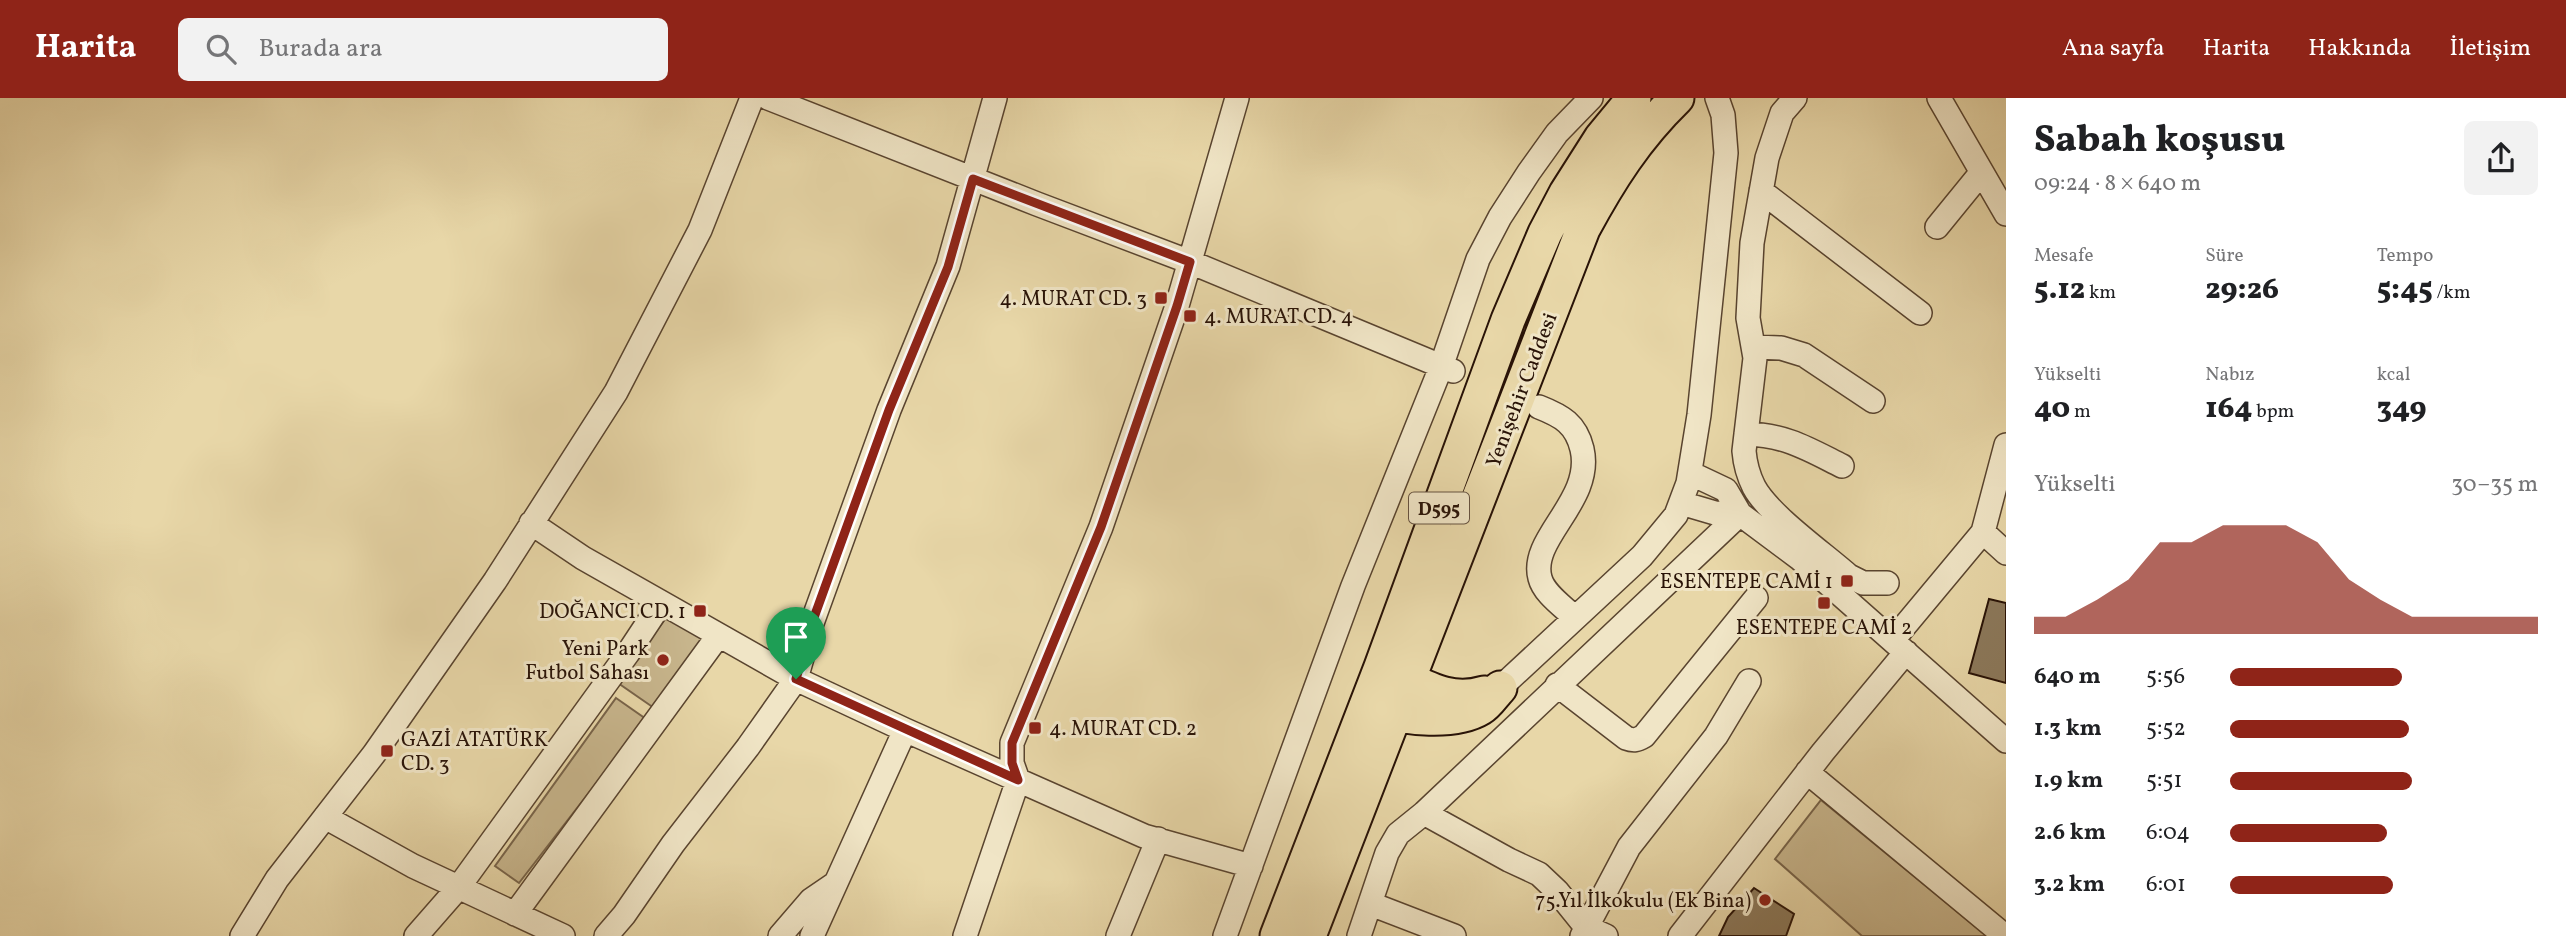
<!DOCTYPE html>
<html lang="tr">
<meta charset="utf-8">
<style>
body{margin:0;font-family:Vollkorn,serif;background:#f2f2f2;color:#202124;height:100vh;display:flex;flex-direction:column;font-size:26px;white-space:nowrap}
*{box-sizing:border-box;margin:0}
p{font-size:23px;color:#757577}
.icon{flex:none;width:38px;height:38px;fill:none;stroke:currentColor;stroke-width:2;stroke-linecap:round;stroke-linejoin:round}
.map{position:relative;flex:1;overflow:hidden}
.sheet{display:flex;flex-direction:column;background:#fff;width:560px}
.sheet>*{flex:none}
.pin{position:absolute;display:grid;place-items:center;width:60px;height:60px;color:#fff;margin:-72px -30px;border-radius:50% 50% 50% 0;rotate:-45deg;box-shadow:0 0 7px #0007}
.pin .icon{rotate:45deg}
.round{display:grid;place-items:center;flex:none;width:74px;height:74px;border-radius:10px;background:#f2f2f2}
.overview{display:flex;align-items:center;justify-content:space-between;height:119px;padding:0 28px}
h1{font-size:38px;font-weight:800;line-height:52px}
.figures{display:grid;grid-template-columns:repeat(3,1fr);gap:10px;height:119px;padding:7px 28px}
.figures div{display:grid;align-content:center}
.figures b{font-size:30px;font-weight:800}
.figures small{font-size:19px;font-weight:400}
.figures p{font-size:19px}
.chart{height:196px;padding:14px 28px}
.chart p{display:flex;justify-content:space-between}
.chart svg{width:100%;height:126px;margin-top:7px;fill:#8f2418;opacity:.7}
ul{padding:0 28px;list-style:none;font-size:23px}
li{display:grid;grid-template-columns:112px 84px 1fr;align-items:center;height:52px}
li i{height:18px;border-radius:9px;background:#8f2418}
header{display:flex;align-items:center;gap:42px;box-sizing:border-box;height:98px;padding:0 35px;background:#8f2418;color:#fff}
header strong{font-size:33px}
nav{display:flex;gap:38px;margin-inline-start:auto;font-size:24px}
.search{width:490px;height:63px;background:#f2f2f2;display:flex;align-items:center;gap:18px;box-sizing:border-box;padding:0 24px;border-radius:10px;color:#757577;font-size:26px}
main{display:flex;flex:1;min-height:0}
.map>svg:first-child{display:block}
.green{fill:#c8b68d;stroke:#78644a;stroke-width:2}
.building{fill:#8c795b;stroke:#291307;stroke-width:2}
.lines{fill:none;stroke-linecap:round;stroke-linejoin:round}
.minor-casing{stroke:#59442f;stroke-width:26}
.highway-casing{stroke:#291307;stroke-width:37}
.minor{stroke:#f0e5c6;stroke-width:23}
.highway{stroke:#e8d7a8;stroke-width:33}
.route-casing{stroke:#fff;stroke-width:14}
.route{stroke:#8f2418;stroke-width:9}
.poi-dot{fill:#8f2418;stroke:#f0e5c6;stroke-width:2.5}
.labels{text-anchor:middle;stroke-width:6;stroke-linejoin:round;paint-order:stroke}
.shield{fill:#f0e5c6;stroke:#655240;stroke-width:2}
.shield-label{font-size:19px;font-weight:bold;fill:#291307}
.poi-label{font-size:21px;fill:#291307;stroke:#f0e5c6;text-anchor:end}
.street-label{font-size:21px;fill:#291307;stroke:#f0e5c6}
</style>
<header>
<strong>Harita</strong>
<div class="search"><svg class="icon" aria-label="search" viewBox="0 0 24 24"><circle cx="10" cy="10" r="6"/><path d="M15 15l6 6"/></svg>Burada ara</div>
<nav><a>Ana sayfa</a><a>Harita</a><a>Hakkında</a><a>İletişim</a></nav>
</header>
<main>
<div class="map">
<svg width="2006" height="838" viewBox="0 0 2006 838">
<rect width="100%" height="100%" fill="#e8d7a8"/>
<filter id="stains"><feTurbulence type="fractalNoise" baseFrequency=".00286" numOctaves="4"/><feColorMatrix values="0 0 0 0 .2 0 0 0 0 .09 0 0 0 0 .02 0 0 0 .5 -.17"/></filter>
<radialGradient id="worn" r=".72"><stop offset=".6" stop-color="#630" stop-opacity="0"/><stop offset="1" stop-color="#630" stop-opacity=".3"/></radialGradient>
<path class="green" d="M 669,516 L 708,539 L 654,610 L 618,585 Z
M 616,600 L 646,621 L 519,785 L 495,768 Z
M 1821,702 L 1987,838 L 1862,838 L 1775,761 Z"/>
<path class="building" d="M 1989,501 L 2006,505 L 2006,585 L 1969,575 Z
M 1754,790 L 1794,816 L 1786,838 L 1719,838 L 1728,819 Z"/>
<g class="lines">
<g class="minor-casing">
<path id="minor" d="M 768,0 L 1037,106 L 1190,164 L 1453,273
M 1795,0 L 1782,15 L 1767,60 L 1752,145 L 1748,220 L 1755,260 L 1744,353 C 1745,365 1748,377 1754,389 C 1769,417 1823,455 1849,478 L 1863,485 L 1887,485
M 1939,0 L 2006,116
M 1761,93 L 1920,215
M 1937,129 L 1981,75
M 1755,249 L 1781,250 L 1804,257 L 1873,303
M 1539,309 C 1562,318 1576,326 1582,351 C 1594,403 1529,440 1540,480 C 1544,496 1564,509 1575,520
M 1746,336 C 1786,337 1808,351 1842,368
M 1690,375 L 1726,392 L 1740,416 L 1799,460 L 2006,643
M 1681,405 L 1715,415 L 1740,416
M 531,425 L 583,460 L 796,581 L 905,632 L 1144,738 L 1251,768
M 1983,434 L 2006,455
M 1893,542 L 1983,434 L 2006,347
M 1557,587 L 1626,640 C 1634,643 1637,642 1644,638 L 1756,500
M 1500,590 L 1642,458 L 1676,417 L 1688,385 L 1699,317 L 1726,55 L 1723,17 L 1717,0
M 1807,674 L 2005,838
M 1424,715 L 1509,762 L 1539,776 L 1557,793 L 1586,829 L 1606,838
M 325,719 L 413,768 L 563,838
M 1371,806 L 1454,838
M 515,816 L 718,538
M 242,838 L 277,781 L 374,656 L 495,483 L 616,294 L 700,132 L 752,0
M 416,838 L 458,790 L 628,555 L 661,505
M 606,838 L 624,817 L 673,746 L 748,649 L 796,581 L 812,525 L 889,312 L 948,168 L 995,0
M 780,838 L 811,802 L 833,787
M 812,838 L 905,632
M 965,838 L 1018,682 L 1012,665 L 1012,645 L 1101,429 L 1177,208 L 1237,0
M 1118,838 L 1158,741
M 1225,838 L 1353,488 L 1441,269 L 1478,161 L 1500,119 L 1529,74 L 1557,35 L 1591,0
M 1359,838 L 1387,755 L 1398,736 L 1424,715 L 1740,416
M 1582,838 L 1629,749 L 1716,638 L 1749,583
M 1680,838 L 1823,654 L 1906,554"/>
</g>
<g class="highway-casing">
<path id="highway" d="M 1390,573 C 1423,587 1448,606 1484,595
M 1377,611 C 1404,621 1455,626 1481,610 C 1488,606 1494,596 1500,590
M 1277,838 L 1381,569 L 1508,222 L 1545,135 L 1566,95 L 1601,40 L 1634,0
M 1309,838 L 1583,131 C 1610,81 1636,40 1677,0"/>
</g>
<use href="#minor" class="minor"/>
<use href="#highway" class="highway"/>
</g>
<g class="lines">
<g class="route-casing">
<path id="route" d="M 973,81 L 1190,164 L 1177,208 L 1101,429 L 1012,645 L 1012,665 L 1018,682 L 796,581 L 812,525 L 889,312 L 948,169 Z"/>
</g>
<use href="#route" class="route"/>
</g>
<g class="poi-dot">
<rect x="1154" y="193" width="14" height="14" rx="3.5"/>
<rect x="1183" y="211" width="14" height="14" rx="3.5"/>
<rect x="1840" y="476" width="14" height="14" rx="3.5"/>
<rect x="1817" y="498" width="14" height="14" rx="3.5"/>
<rect x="693" y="506" width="14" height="14" rx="3.5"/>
<circle cx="663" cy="562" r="7"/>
<rect x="1028" y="623" width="14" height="14" rx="3.5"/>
<rect x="380" y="646" width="14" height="14" rx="3.5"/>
<circle cx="1765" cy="802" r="7"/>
</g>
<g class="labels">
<rect class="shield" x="1409" y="394.5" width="60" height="31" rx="5"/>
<g class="shield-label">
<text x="1439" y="417">D595</text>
</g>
<g class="poi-label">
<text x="1147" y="207">4. MURAT CD. 3</text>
<text x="1204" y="225" text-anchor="start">4. MURAT CD. 4</text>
<text x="1833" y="490">ESENTEPE CAMİ 1</text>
<text x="686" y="520">DOĞANCI CD. 1</text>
<text x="1824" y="536" text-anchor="middle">ESENTEPE CAMİ 2</text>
<text x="649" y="557">Yeni Park<tspan x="649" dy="24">Futbol Sahası</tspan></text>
<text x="1049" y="637" text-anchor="start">4. MURAT CD. 2</text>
<text x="401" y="648" text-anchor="start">GAZİ ATATÜRK<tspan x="401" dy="24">CD. 3</tspan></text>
<text x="1751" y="809">75.Yıl İlkokulu (Ek Bina)</text>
</g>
<g class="street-label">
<text transform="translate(1521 292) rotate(-69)" y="7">Yenişehir Caddesi</text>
</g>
</g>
<rect width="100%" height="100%" filter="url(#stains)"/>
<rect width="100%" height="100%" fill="url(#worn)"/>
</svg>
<div class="pin" style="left:796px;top:581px;background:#1e9e55"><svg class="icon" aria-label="arrive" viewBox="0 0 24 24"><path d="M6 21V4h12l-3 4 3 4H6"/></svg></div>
</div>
<section class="sheet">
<div class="overview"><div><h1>Sabah koşusu</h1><p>09:24 · 8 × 640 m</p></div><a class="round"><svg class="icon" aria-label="share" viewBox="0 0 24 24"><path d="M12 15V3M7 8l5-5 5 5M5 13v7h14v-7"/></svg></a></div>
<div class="figures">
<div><p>Mesafe</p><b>5.12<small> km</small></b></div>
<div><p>Süre</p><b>29:26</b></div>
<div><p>Tempo</p><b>5:45<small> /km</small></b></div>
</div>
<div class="figures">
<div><p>Yükselti</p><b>40<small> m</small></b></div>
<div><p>Nabız</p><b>164<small> bpm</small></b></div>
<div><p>kcal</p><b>349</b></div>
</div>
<div class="chart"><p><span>Yükselti</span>30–35 m</p>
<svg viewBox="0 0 160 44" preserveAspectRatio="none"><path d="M0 44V38L10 38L20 32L30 25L40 12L50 12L60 6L70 6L80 6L90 12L100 25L110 32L120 38L130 38L140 38L150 38L160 38V44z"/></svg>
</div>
<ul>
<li><b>640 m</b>5:56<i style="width:56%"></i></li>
<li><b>1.3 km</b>5:52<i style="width:58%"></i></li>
<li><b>1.9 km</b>5:51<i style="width:59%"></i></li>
<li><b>2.6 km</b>6:04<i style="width:51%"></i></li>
<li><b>3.2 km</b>6:01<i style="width:53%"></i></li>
</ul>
</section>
</main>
